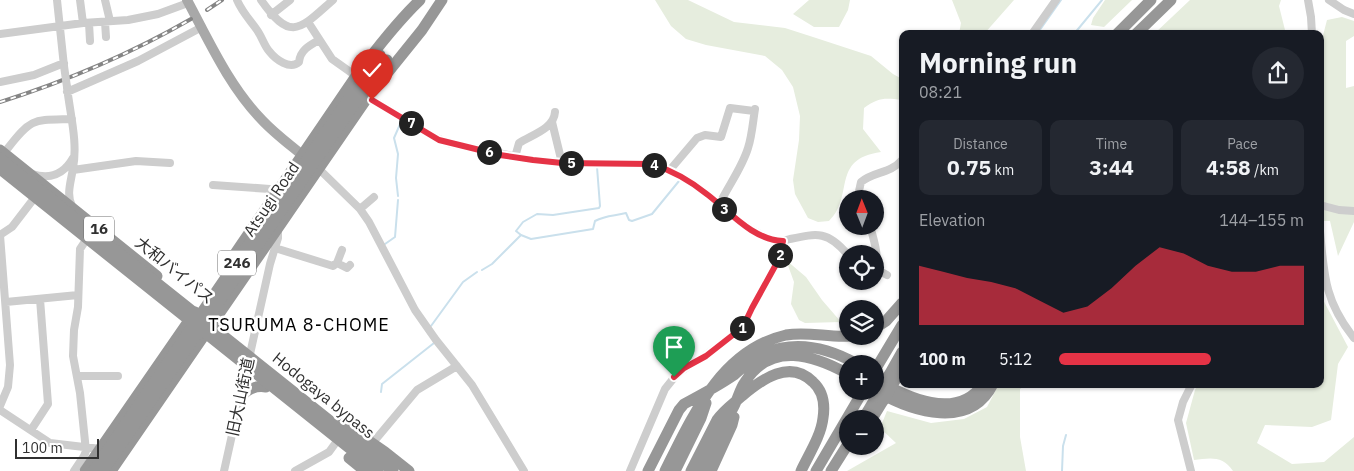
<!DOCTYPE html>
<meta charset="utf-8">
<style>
body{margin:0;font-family:"IBM Plex Sans","Noto Sans JP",sans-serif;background:#242831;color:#f1f3f6;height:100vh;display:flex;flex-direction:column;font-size:19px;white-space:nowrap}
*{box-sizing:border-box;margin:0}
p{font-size:16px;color:#9ea1a6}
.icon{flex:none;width:28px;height:28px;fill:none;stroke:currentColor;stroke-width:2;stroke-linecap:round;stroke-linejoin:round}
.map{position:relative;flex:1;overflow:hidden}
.drawer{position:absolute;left:899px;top:30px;width:425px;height:358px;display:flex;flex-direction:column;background:#171b24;border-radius:10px;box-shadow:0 1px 4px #0004}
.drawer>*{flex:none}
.needle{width:32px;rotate:359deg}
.buttons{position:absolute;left:839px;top:190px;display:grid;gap:10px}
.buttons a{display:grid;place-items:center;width:45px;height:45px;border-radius:50%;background:#171b24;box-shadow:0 1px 4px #0004;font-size:25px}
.scale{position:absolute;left:15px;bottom:12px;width:84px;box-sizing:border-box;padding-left:5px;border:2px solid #303030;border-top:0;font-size:14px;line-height:18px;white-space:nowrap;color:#303030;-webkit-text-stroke:4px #fff;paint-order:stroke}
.pin{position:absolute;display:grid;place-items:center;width:42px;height:42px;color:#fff;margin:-51px -21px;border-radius:50% 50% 50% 0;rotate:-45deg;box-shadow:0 0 5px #0007}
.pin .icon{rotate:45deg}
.km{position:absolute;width:25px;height:25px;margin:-12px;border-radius:50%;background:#222;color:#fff;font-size:14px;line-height:25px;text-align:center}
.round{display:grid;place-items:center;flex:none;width:52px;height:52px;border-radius:26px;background:#242831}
.headline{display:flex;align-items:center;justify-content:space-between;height:85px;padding:0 20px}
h1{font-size:28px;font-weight:800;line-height:38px}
.stats{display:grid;grid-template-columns:repeat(3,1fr);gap:8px;height:85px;padding:5px 20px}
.stats div{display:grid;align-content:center;border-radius:10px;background:#242831;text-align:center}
.stats b{font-size:21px;font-weight:800}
.stats small{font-size:14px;font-weight:400}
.stats p{font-size:14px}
.chart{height:140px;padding:10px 20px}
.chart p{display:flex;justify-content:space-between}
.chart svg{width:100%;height:90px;margin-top:5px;fill:#e53346;opacity:.7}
ul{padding:0 20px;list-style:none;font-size:16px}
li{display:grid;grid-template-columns:80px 60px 1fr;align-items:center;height:38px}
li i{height:12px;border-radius:6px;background:#e53346}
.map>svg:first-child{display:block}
.green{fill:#e6edde}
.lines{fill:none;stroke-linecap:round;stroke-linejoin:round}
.stream{stroke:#cae0ec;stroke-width:2}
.minor{stroke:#cdcdcd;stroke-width:8}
.major{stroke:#a8a8a8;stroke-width:10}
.highway{stroke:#979797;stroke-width:11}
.rail-casing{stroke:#858585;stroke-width:4}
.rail{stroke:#fff;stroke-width:2;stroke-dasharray:5.5;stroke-linecap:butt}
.minor-bridge{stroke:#cdcdcd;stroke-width:8}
.highway-bridge{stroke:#979797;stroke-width:11}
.route-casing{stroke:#fff;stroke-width:10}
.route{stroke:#e53346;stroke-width:6}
.labels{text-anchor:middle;stroke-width:5;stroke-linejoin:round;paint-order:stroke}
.shield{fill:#fff;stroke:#6e6e6e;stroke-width:1}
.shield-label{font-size:15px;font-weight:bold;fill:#303030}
.street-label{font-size:16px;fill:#303030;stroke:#fff}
.neighbourhood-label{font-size:18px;letter-spacing:1px;fill:#000;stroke:#fff}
</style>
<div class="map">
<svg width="1354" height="471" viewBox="0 0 1354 471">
<rect width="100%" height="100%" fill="#fff"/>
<path class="green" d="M 655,0 L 688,0 L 734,22 L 785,28 L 813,37 L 871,56 L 893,74 L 902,79 L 902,100 C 885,98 879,97 864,108 L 863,129 L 881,152 C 830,159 855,196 829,221 L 818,222 L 808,218 L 795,194 L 793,180 L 799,140 L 800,116 L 793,87 L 782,70 L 765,56 L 706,45 L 686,39 L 671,26 Z
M 809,0 L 850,0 L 848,10 L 839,27 L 814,27 L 793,14 Z
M 952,0 L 1014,0 L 984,34 L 959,34 L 961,23 Z
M 1105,0 L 1132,0 L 1104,27 L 1091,25 L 1093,18 Z
M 1190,0 L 1281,0 L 1279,6 L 1286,34 L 1154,34 Z
M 1342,17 L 1354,21 L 1354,36 L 1346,41 L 1346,88 L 1354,86 L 1354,222 L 1338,256 L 1330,221 L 1320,221 L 1320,47 L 1327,20 Z
M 786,260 L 806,277 L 822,300 L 841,322 L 805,323 L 799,320 L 791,304 L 794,282 Z
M 1320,294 L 1348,347 L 1338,364 L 1331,420 L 1312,427 L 1265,425 L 1257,443 L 1292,464 L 1324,462 L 1354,437 L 1354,471 L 1233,471 C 1223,455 1209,458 1194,460 L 1186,423 L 1195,390 L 1198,384 L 1320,384 Z
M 999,384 L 1027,384 L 1020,389 L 1020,437 L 1026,471 L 847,471 L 896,443 L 880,428 L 887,411 L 931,423 L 964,419 L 987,407 Z"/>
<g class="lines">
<path class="stream" d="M 1037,34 L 1061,0
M 1074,34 L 1102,0
M 597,167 L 600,206 L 599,208 L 553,215 L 537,214 L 523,222 L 516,231 L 521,235 L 531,239 L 593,229 L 595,221 C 606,215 615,216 626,213 L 629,220 L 632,221 L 652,214 L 679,181
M 398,196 L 396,178 L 398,154 L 394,138 L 401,122
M 385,244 L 395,237 L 398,200
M 482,270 L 492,264 L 521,235
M 431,326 L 463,282 L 477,272
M 381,392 L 382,384 L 434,343
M 1062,471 L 1063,446 L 1066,435"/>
<path class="minor" d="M 57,0 L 64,66
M 80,0 L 83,23
M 105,0 L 110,21
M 237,0 C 242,12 250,20 257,30 C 262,37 264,45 269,51 C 276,60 290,70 299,62 C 300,50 310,45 319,40
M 261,0 C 291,43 300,29 333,0
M 1308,0 L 1311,17 L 1312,34
M 1329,0 L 1344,10 L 1354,14
M 271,15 L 290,0
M 105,22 L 106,37
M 308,22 L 332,59 L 356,76
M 89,23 L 90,41
M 0,34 L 83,23 L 128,20 L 158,14 L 188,3
M 1032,34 L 1056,0
M 0,82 L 34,75 L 64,63
M 67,87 C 70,114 78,142 73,168 C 71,182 66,194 72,206
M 67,92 L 138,61 L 202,27
M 368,97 L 433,136 L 448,143 L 533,160 L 574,163 L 651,164 C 671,169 692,182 708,195 C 728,211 747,231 771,239 C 778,242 784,241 790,239 C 818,233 828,231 848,255
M 552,122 L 562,163
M 8,148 C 32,117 34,120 72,119
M 515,157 L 519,143 C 531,135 554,129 555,112
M 319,169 L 360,209 L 369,222 L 415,310 L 436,340 L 472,385 L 524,471
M 73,170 L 136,161 L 170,163
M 669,171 L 697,138 L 705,135 L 721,137 L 730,108 L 754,111
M 32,174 C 50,180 64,174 73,158
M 213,185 L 270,189 L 277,192
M 862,199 L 859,191 L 861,182 C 874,171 890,174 902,160
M 719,205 C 728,186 742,168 748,148 C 752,136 753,121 755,109
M 1320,205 L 1339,210 L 1354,211
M 360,209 L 374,197
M 870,226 C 874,240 880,259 875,273
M 1320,231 C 1324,276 1325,302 1354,338
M 0,235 L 12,227 L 32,201
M 275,248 L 333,266 L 337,263 L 347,268 L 350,265
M 337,263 L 342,250
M 876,269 L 887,275
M 6,302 L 78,295
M 77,376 L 118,376
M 0,406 L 8,387 L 10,365 L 0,235
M 0,410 L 50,443 L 101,449
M 31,430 L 48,404 L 40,299
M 371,445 L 417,390 L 457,366
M 74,471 L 84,456 L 86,451 L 80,393 L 73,356 L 74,330 L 78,307 L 80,249 L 84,243
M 224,471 L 270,264 L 278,238 L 278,229
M 295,471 L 329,452 L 337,441
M 630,471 L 665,389 L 677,374 L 706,355 L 743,327 L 752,308 L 779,259 L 783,241
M 1191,471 L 1178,420 L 1183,402 L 1192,384"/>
<path class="major" d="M 187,0 C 209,41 229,86 262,120 C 276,135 293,147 308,160"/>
<path class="highway" d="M 1117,34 L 1151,0
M 1136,34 L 1171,0
M 0,150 L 157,276
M 228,264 L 356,76 C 376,49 396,23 420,0
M 875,328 L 886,321 L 902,303
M 875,370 L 902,325
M 889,375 L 902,352
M 875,379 C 906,397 957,422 983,384
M 896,379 L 902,369
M 878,392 C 913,412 970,430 993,384
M 240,398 C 247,389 255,385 266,387
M 863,419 L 876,397
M 872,419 L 883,401
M 85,471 L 195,312
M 111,471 L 368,97 L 422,30 L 442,0
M 648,471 L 679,410 L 684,404 C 701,395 718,386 734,375 C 741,369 747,363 755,358 C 789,339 825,346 857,364
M 665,471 C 692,417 721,350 786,335 C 808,331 829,338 851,336
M 675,471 L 701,418 L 706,403
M 691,471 L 717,420 C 724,410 733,404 742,396 C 762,379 790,359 813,382 C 823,391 825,405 823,418 C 821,436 809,454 801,471
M 701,471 C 711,449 722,428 734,406 C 738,398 740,389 745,382 C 771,341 814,355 848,374
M 711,471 L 732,425 L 734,417
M 816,471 L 863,391
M 831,471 L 848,444"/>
<g class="rail-casing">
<path id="rail" d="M 207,10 L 222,0
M 0,102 C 67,81 130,54 191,19"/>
</g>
<use href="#rail" class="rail"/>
<path class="minor-bridge" d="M 64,66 L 67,87"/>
<path class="highway-bridge" d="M 0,158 L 393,471
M 0,169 L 378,471
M 876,397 L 889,375
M 883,401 L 896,379
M 343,423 L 385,452 L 409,471
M 349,458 L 365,471
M 93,471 L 351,95 L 380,55
M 103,471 L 358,99 L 387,60"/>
</g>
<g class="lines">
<g class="route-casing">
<path id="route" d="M 372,100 L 439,140 L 500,155 L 533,160 L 562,163 L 651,164 C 671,170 692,182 708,195 C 730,212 753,240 783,241 L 779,259 L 752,308 L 743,327 L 706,356 L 684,368 L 674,377"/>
</g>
<use href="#route" class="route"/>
</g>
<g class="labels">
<g class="shield">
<rect x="84" y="216.5" width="30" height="25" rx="4"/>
<rect x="218" y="250.5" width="38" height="25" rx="4"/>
</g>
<g class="shield-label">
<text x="99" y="234">16</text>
<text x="237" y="268">246</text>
</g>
<g class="street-label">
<text transform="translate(271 199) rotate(-56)" y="6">Atsugi Road</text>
<text transform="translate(175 270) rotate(39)" y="6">大和バイパス</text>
<text transform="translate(324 395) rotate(39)" y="6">Hodogaya bypass</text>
<text transform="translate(240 397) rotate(-78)" y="6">旧大山街道</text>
</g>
<g class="neighbourhood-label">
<text x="299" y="331">TSURUMA 8-CHOME</text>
</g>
</g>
</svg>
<div class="buttons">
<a><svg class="needle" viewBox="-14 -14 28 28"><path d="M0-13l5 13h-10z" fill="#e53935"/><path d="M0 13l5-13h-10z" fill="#9ea1a6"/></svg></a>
<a><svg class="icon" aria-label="locate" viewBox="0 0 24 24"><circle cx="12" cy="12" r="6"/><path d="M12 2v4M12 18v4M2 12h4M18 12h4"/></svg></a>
<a><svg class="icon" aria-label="layers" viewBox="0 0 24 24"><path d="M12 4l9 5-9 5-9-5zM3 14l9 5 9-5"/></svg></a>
<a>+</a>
<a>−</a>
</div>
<div class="scale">100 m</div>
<div class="pin" style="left:674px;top:377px;background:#1e9e55"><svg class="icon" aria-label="arrive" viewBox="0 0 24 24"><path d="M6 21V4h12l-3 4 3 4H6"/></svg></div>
<div class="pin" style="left:372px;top:100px;background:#d93025"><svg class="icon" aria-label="check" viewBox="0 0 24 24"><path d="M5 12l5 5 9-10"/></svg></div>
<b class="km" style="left:742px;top:328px">1</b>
<b class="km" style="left:780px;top:255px">2</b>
<b class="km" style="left:724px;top:209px">3</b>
<b class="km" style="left:654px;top:165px">4</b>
<b class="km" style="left:571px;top:163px">5</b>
<b class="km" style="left:489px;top:152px">6</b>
<b class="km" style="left:411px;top:123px">7</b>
<section class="drawer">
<div class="headline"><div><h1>Morning run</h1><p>08:21</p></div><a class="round"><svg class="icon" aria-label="share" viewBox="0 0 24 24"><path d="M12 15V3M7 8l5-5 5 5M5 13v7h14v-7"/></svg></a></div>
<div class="stats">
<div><p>Distance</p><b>0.75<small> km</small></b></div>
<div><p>Time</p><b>3:44</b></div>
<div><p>Pace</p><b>4:58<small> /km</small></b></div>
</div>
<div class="chart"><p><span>Elevation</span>144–155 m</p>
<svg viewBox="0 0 160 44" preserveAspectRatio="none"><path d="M0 44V15L10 18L20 21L30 23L40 26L50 32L60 38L70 35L80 26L90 15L100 6L110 9L120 15L130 18L140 18L150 15L160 15V44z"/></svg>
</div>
<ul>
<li><b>100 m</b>5:12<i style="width:62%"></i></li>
</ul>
</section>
</div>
